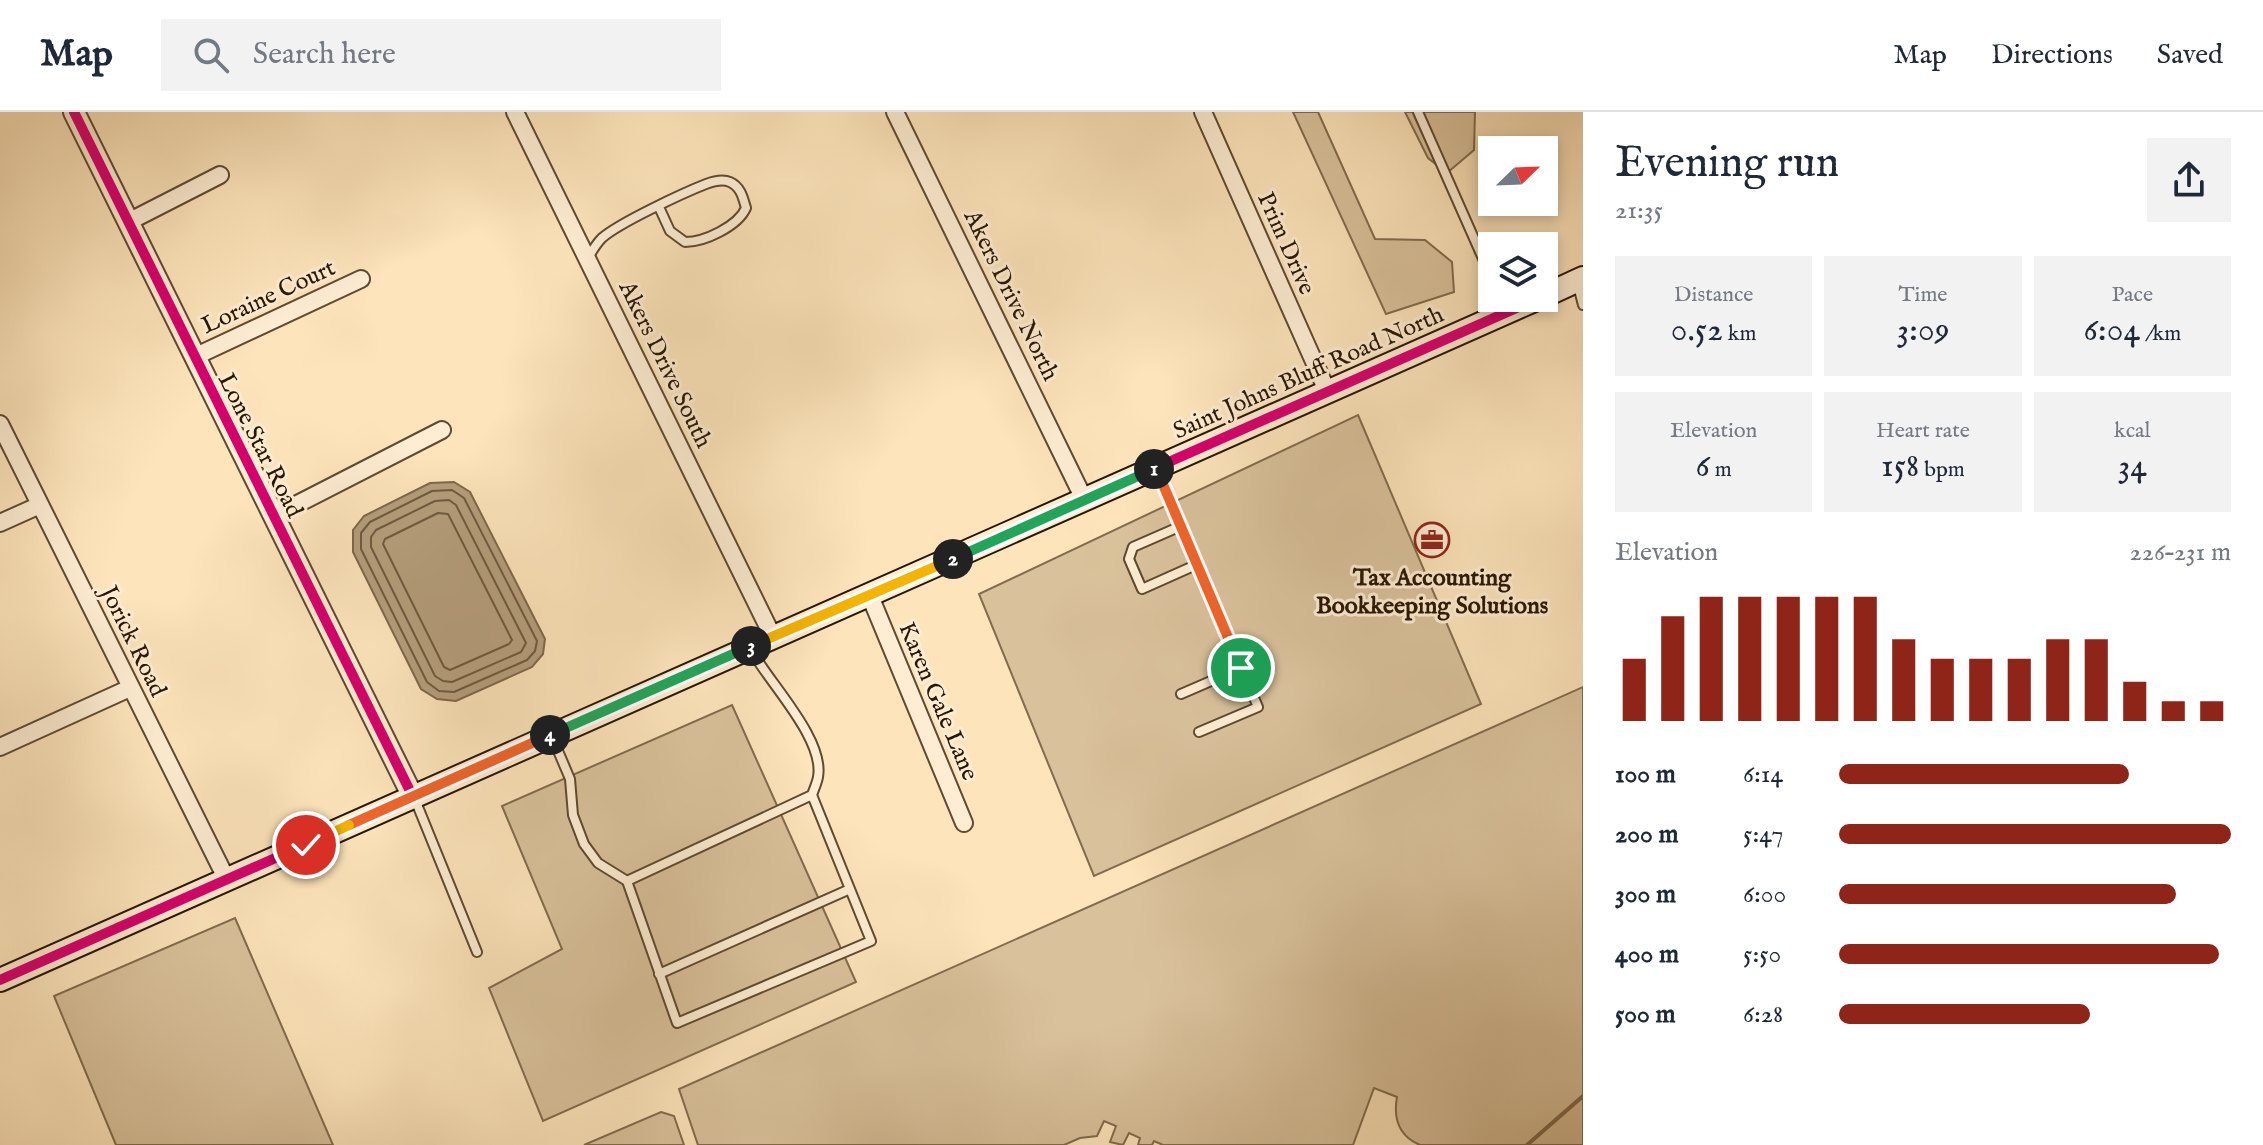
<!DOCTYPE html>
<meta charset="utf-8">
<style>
body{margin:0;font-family:"IM FELL English",serif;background:#f2f2f3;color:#1f2937;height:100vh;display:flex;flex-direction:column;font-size:30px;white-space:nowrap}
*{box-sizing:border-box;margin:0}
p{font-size:26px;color:#747a83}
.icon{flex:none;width:44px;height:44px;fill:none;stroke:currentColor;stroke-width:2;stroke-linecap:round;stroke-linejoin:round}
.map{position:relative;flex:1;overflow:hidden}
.sheet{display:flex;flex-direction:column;background:#fff;width:680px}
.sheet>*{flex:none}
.needle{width:52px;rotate:67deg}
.controls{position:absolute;left:1478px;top:24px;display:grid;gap:16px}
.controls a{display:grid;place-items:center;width:80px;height:80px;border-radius:0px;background:#fff;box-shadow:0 4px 12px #0003;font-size:40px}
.pin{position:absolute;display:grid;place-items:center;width:68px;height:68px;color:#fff;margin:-34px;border:4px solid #fff;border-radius:50%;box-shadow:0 2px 8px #0007}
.km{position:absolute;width:40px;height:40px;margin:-20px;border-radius:50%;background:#222;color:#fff;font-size:22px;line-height:40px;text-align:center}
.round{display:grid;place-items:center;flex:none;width:84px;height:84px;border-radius:0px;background:#f2f2f3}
.head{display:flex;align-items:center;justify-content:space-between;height:136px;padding:0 32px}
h1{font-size:44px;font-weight:600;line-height:60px}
.metrics{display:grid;grid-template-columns:repeat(3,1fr);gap:12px;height:136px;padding:8px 32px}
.metrics div{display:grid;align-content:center;border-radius:0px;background:#f2f2f3;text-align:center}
.metrics b{font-size:34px;font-weight:600}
.metrics small{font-size:22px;font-weight:400}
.metrics p{font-size:22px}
.chart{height:224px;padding:16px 32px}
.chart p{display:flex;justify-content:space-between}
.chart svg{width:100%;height:144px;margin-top:8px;stroke:#8f2418;stroke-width:6}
ul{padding:0 32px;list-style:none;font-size:26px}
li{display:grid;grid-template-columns:128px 96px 1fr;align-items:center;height:60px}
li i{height:20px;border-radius:10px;background:#8f2418}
header{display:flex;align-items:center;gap:48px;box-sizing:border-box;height:112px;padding:0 40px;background:#fff;border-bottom:2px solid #e0e1e3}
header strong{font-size:38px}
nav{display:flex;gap:44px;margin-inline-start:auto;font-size:28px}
.search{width:560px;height:72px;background:#f2f2f3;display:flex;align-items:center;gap:20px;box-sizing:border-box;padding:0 28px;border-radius:0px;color:#747a83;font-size:30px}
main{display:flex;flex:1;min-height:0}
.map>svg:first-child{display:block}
.green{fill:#d9c19b;stroke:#816c4e;stroke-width:2}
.water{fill:#b59e7c;stroke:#7d684b;stroke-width:2}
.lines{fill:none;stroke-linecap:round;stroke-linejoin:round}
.shore{stroke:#6f5a3e;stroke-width:2}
.stream{stroke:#7d684b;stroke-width:4}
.service-casing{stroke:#5e4a30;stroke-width:12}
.minor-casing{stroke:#5e4a30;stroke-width:20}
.tertiary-casing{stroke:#5e4a30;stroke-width:24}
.secondary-casing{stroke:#291601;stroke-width:26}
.service{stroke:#feedd3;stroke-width:8}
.minor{stroke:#feedd3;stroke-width:16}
.tertiary{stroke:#feedd3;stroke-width:20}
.secondary{stroke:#feedd3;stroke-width:22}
.cycleway-casing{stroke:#feedd3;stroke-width:15}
.cycleway{stroke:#d6006c;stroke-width:10}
.split-1-casing{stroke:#fff;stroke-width:16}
.split-2-casing{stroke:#fff;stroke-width:16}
.split-3-casing{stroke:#fff;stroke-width:16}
.split-4-casing{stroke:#fff;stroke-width:16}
.split-5-casing{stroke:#fff;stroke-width:16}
.split-6-casing{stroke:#fff;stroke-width:16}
.split-1{stroke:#f0652b;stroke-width:10}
.split-2{stroke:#22a559;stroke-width:10}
.split-3{stroke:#f5b400;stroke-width:10}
.split-4{stroke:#22a559;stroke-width:10}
.split-5{stroke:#f0652b;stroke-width:10}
.split-6{stroke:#f5b400;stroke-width:10}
.labels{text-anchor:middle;stroke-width:6;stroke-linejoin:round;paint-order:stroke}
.street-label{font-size:24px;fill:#291601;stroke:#feedd3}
.poi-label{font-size:24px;font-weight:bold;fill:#291601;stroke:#feedd3}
</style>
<header>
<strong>Map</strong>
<div class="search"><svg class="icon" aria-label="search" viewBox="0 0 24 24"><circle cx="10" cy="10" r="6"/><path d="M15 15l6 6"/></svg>Search here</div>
<nav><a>Map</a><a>Directions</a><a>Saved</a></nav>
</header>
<main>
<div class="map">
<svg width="1583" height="1033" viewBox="0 0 1583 1033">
<rect width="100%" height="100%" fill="#fde4bb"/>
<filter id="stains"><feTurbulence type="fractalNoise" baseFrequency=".0025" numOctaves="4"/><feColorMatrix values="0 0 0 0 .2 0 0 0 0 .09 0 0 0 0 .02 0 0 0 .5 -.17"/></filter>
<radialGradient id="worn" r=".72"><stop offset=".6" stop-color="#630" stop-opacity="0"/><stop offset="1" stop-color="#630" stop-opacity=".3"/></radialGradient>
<path class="green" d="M 1293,0 L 1318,0 L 1375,127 L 1425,128 L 1452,150 L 1454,180 L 1386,202 Z
M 1405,0 L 1475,0 L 1474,38 L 1447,61 L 1428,46 Z
M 1358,303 L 1481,592 L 1094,764 L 979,482 Z
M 1583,575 L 1583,1033 L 1420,1033 C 1399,1024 1393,1007 1397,985 L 1374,976 L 1353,1033 L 1163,1033 L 1154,1029 L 1152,1033 L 1138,1033 L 1140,1026 L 1129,1021 L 1123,1033 L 1110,1030 L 1116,1014 L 1104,1009 L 1097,1024 L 1080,1026 L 1064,1033 L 698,1033 L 679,977 Z
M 732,593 L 856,870 L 543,1009 L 489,876 L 562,837 L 502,694 Z
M 235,806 L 333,1033 L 116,1033 L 54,884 Z
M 661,1000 L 674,1004 L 684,1033 L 584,1033 Z"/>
<path class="water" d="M 454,370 L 470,380 L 545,527 L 543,542 L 532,555 L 456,589 L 437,587 L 421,577 L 353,440 L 353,418 L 364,404 L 430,371 Z"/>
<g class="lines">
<path class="shore" d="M 432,379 L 452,378 L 464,386 L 537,529 L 535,539 L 527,548 L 454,580 L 439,579 L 427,570 L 361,437 L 361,421 L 370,410 Z
M 435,389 L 449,388 L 456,393 L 526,531 L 521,540 L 452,570 L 443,569 L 435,564 L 371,435 L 371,425 L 376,418 Z
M 438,401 L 448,402 L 512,528 L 509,532 L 450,558 L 444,555 L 383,432 L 385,427 Z"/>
<path class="stream" d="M 1527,1033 L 1583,984"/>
<g class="service-casing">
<path id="service" d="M 1418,0 L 1492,167
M 588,146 C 592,139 596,132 602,126 C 619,111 683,81 706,72 C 714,69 723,67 730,70 C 741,75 743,86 746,96 C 738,114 705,130 685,130 L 670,119 L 659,95
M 1577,170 L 1583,193
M 1156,357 L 1258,595 L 1199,620
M 1181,414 L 1133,435 L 1129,447 L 1142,477 L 1198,452
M 1181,582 L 1241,556
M 553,627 L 570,667 L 573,703 L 584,732 L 598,751 L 627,769 L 677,911 L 871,829 L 812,683
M 414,685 L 477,840
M 627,769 L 812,683 C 814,677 817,671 818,665 C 825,627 769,571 752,539
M 659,862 L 850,777"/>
</g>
<g class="minor-casing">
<path id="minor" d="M 515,0 L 773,525
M 895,0 L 1084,387
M 1203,0 L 1328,281
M 128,110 L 220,63
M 194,245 L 361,167
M 0,312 L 227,768
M 274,404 L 442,318
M 0,411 L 40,393
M 870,484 L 964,711
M 0,635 L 130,576"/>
</g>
<g class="tertiary-casing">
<path id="tertiary" d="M 74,0 L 413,685"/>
</g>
<g class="secondary-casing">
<path id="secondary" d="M 1544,184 L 1583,166
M 0,868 L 1539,186"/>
</g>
<use href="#service" class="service"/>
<use href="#minor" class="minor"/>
<use href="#tertiary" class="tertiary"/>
<use href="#secondary" class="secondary"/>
<g class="cycleway-casing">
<path id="cycleway" d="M 74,0 L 413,685
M 0,868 L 1539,186"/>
</g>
<use href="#cycleway" class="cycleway"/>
</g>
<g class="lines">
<g class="split-1-casing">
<path id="split-1" d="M 1154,357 L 1156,356 L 1241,556"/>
</g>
<g class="split-2-casing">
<path id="split-2" d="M 953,447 L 1154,357"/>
</g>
<g class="split-3-casing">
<path id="split-3" d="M 751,534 L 953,447"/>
</g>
<g class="split-4-casing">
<path id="split-4" d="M 550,623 L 751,534"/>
</g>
<g class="split-5-casing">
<path id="split-5" d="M 349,713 L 550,623"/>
</g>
<g class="split-6-casing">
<path id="split-6" d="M 306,733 L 349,713"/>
</g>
<use href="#split-1" class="split-1"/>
<use href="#split-2" class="split-2"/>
<use href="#split-3" class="split-3"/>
<use href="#split-4" class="split-4"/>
<use href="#split-5" class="split-5"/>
<use href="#split-6" class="split-6"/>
</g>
<defs>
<g id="office-ring" transform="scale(1.8)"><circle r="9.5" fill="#feedd3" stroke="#8f2418" stroke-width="1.5"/><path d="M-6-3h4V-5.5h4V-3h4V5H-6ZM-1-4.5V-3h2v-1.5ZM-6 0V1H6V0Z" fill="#8f2418"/></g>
</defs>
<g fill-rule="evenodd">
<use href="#office-ring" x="1432" y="428"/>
</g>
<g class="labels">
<g class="street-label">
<text transform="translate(1287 131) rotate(66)" y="8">Prim Drive</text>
<text transform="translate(1012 183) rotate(64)" y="8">Akers Drive North</text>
<text transform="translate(268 184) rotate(-25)" y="8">Loraine Court</text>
<text transform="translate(666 252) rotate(64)" y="8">Akers Drive South</text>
<text transform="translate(1308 260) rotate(-24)" y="8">Saint Johns Bluff Road North</text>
<text transform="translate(261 333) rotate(63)" y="8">Lone Star Road</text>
<text transform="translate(134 529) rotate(64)" y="8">Jorick Road</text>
<text transform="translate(939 589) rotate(67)" y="8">Karen Gale Lane</text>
</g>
<g class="poi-label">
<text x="1432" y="473">Tax Accounting<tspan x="1432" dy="28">Bookkeeping Solutions</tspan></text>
</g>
</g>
<rect width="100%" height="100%" filter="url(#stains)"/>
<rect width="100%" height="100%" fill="url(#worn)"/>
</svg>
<div class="controls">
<a><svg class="needle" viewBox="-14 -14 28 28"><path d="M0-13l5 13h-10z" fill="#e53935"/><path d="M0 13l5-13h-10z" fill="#747a83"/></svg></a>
<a><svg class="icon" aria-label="layers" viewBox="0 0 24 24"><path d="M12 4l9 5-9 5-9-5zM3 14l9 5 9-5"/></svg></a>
</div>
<div class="pin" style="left:1241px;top:556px;background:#1e9e55"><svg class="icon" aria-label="arrive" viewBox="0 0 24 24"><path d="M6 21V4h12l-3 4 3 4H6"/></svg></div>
<div class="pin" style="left:306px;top:733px;background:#d93025"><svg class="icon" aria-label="check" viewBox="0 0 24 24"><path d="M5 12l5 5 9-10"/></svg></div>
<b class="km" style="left:1154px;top:357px">1</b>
<b class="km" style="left:953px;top:447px">2</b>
<b class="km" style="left:751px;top:534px">3</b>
<b class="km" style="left:550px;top:623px">4</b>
</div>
<section class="sheet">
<div class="head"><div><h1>Evening run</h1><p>21:35</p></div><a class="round"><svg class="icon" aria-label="share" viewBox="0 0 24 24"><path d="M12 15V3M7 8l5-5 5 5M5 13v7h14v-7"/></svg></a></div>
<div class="metrics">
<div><p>Distance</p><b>0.52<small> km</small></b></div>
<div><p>Time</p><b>3:09</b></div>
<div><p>Pace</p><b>6:04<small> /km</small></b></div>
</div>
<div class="metrics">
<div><p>Elevation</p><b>6<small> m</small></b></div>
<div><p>Heart rate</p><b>158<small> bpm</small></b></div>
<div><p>kcal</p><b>34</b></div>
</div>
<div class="chart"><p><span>Elevation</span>226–231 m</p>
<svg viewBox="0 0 160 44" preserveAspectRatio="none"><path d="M5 44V25M15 44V12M25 44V6M35 44V6M45 44V6M55 44V6M65 44V6M75 44V19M85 44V25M95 44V25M105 44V25M115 44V19M125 44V19M135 44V32M145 44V38M155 44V38"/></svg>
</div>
<ul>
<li><b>100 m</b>6:14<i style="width:74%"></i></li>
<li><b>200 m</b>5:47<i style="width:100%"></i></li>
<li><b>300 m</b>6:00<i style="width:86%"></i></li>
<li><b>400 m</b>5:50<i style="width:97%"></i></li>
<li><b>500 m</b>6:28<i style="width:64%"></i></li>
</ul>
</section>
</main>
